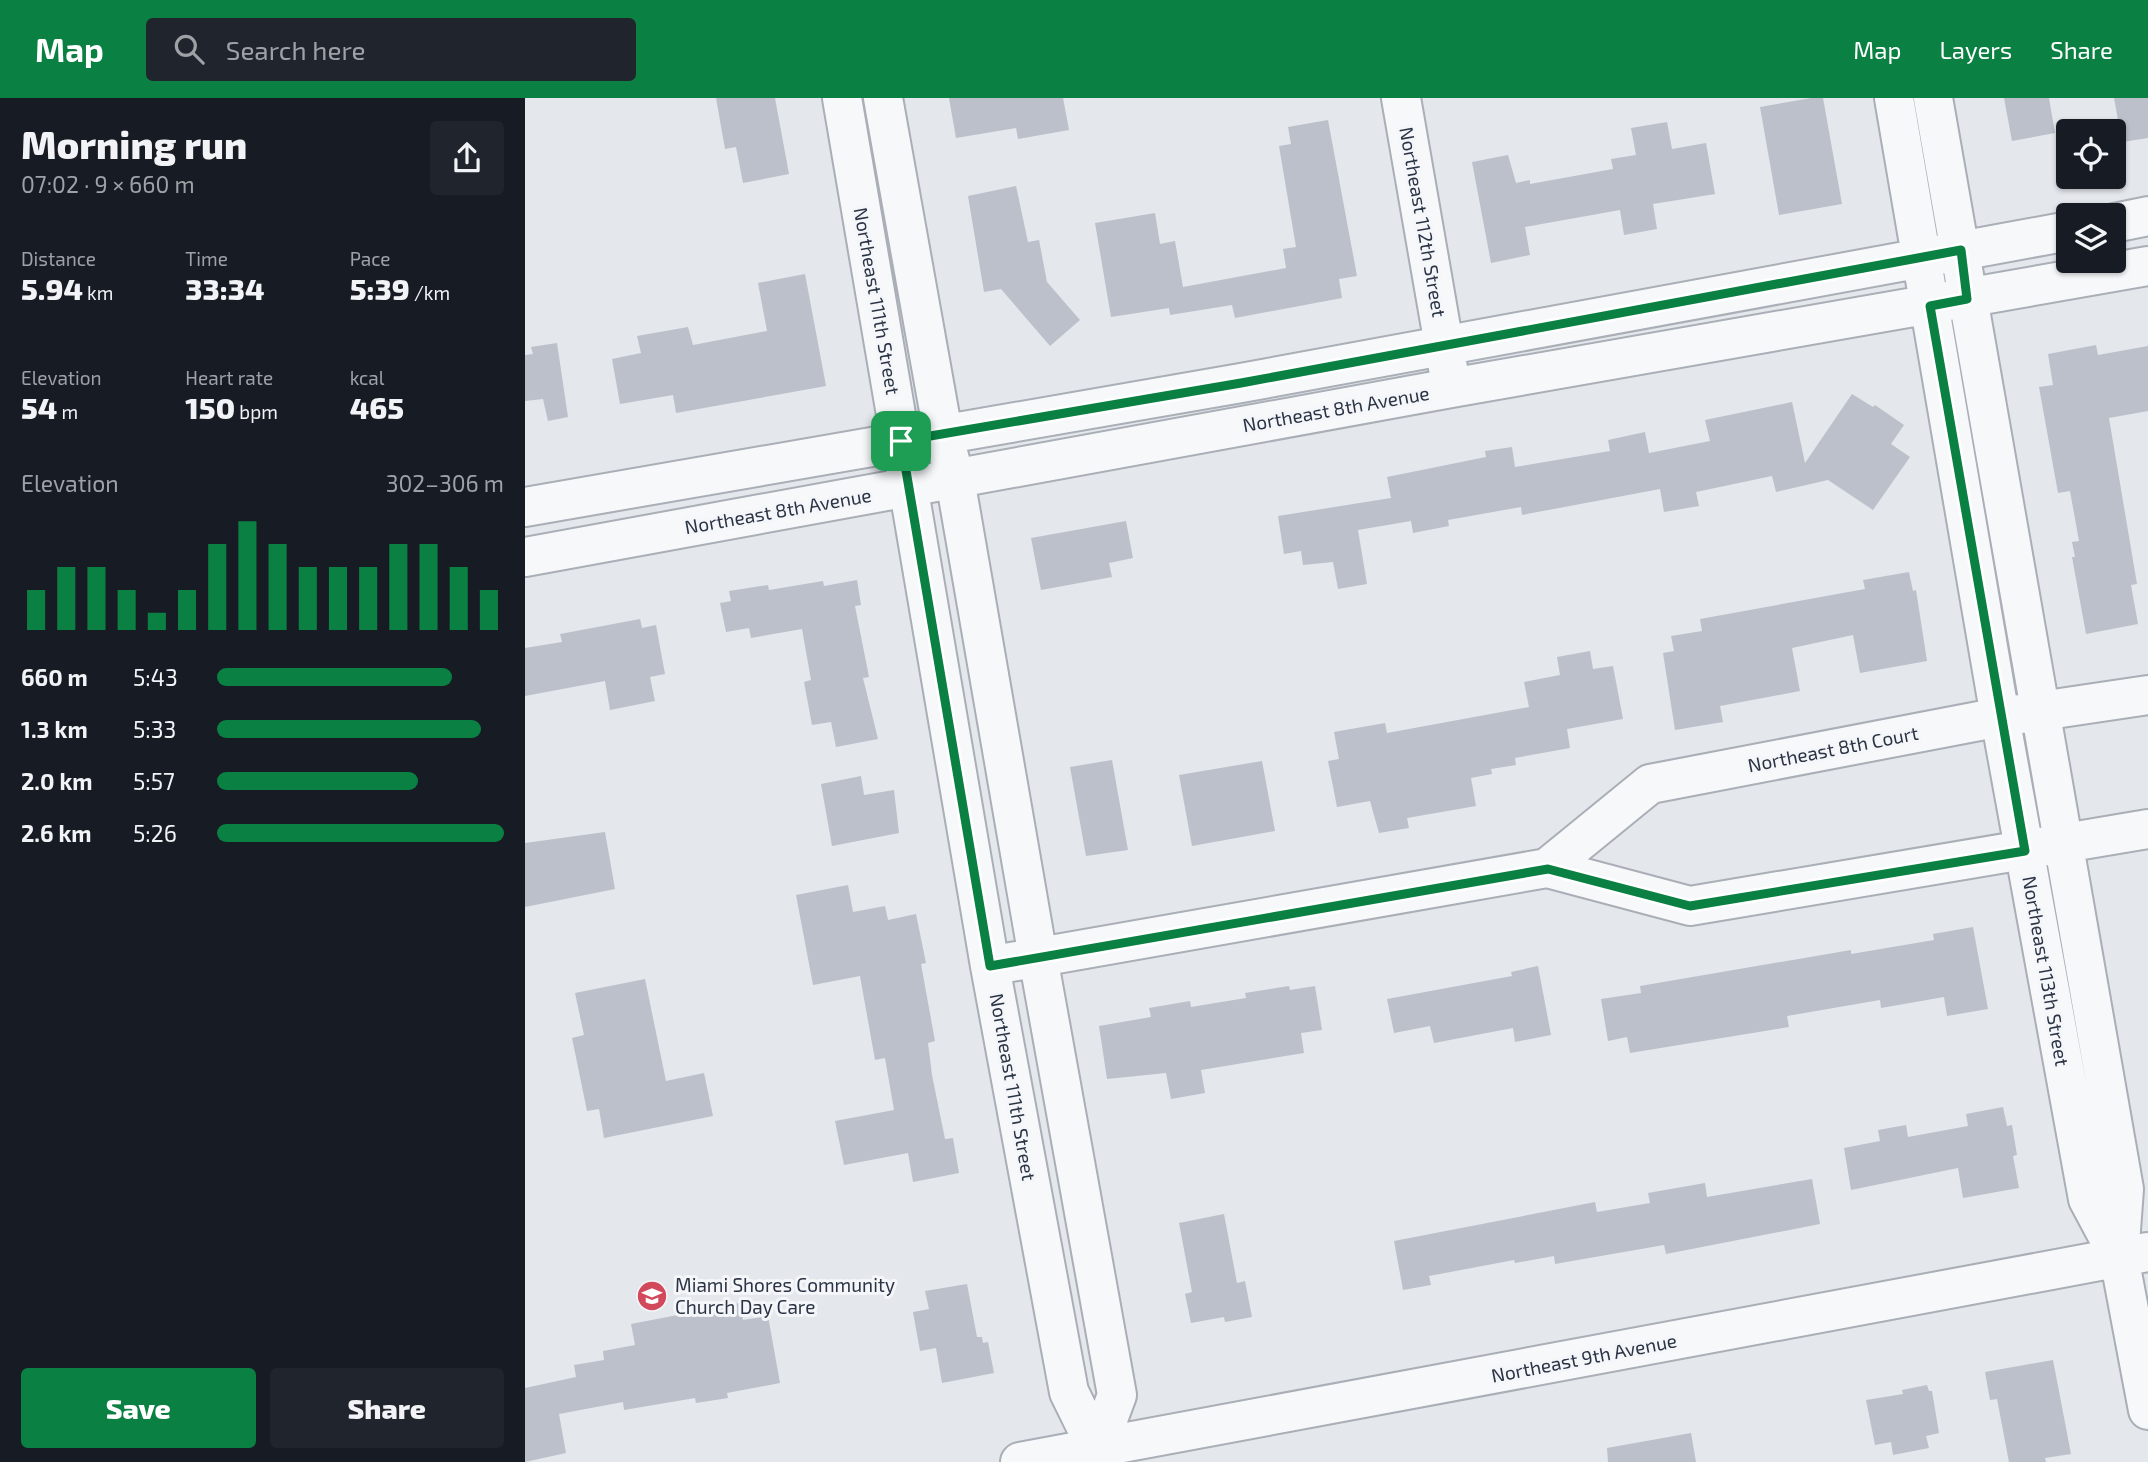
<!DOCTYPE html>
<meta charset="utf-8">
<style>
body{margin:0;font-family:"Exo 2",sans-serif;background:#20242c;color:#f1f3f6;height:100vh;display:flex;flex-direction:column;font-size:26px;white-space:nowrap}
*{box-sizing:border-box;margin:0}
p{font-size:23px;color:#9ea1a6}
.icon{flex:none;width:38px;height:38px;fill:none;stroke:currentColor;stroke-width:2;stroke-linecap:round;stroke-linejoin:round}
.map{position:relative;flex:1;overflow:hidden}
.details{display:flex;flex-direction:column;background:#171b24;width:525px}
.details>*{flex:none}
.tools{position:absolute;left:1531px;top:21px;display:grid;gap:14px}
.tools a{display:grid;place-items:center;width:70px;height:70px;border-radius:7px;background:#171b24;box-shadow:0 2px 5px #0004;font-size:35px}
.pin{position:absolute;display:grid;place-items:center;width:60px;height:60px;color:#fff;margin:-30px;border-radius:14px;box-shadow:0 4px 10px #0006}
.round{display:grid;place-items:center;flex:none;width:74px;height:74px;border-radius:7px;background:#20242c}
.summary{display:flex;align-items:center;justify-content:space-between;height:119px;padding:0 21px}
h1{font-size:38px;font-weight:800;line-height:52px}
.figures{display:grid;grid-template-columns:repeat(3,1fr);gap:10px;height:119px;padding:7px 21px}
.figures div{display:grid;align-content:center}
.figures b{font-size:30px;font-weight:800}
.figures small{font-size:19px;font-weight:400}
.figures p{font-size:19px}
.chart{height:196px;padding:14px 21px}
.chart p{display:flex;justify-content:space-between}
.chart svg{width:100%;height:126px;margin-top:7px;stroke:#0b8043;stroke-width:6}
.button{display:flex;gap:14px;margin-top:auto;padding:14px 21px}
.button a{flex:1;height:80px;border-radius:7px;background:#0b8043;color:#fff;font-size:28px;font-weight:800;line-height:80px;text-align:center}
.button a+a{background:#20242c;color:#f1f3f6}
ul{padding:0 21px;list-style:none;font-size:23px}
li{display:grid;grid-template-columns:112px 84px 1fr;align-items:center;height:52px}
li i{height:18px;border-radius:9px;background:#0b8043}
header{display:flex;align-items:center;gap:42px;box-sizing:border-box;height:98px;padding:0 35px;background:#0b8043;color:#fff}
header strong{font-size:33px}
nav{display:flex;gap:38px;margin-inline-start:auto;font-size:24px}
.search{width:490px;height:63px;background:#20242c;display:flex;align-items:center;gap:18px;box-sizing:border-box;padding:0 24px;border-radius:7px;color:#9ea1a6;font-size:26px}
main{display:flex;flex:1;min-height:0}
.map>svg:first-child{display:block}
.building{fill:#bbc0ca}
.lines{fill:none;stroke-linecap:round;stroke-linejoin:round}
.minor-casing{stroke:#a9aeb7;stroke-width:42}
.minor{stroke:#f7f8fa;stroke-width:38}
.route-casing{stroke:#fff;stroke-width:14}
.route{stroke:#0b8043;stroke-width:9}
.labels{text-anchor:middle;stroke-width:6;stroke-linejoin:round;paint-order:stroke}
.street-label{font-size:19px;fill:#2b3445;stroke:#f4f6f9}
.poi-label{font-size:19px;fill:#2b3445;stroke:#f4f6f9;text-anchor:start}
</style>
<header>
<strong>Map</strong>
<div class="search"><svg class="icon" aria-label="search" viewBox="0 0 24 24"><circle cx="10" cy="10" r="6"/><path d="M15 15l6 6"/></svg>Search here</div>
<nav><a>Map</a><a>Layers</a><a>Share</a></nav>
</header>
<main>
<section class="details">
<div class="summary"><div><h1>Morning run</h1><p>07:02 · 9 × 660 m</p></div><a class="round"><svg class="icon" aria-label="share" viewBox="0 0 24 24"><path d="M12 15V3M7 8l5-5 5 5M5 13v7h14v-7"/></svg></a></div>
<div class="figures">
<div><p>Distance</p><b>5.94<small> km</small></b></div>
<div><p>Time</p><b>33:34</b></div>
<div><p>Pace</p><b>5:39<small> /km</small></b></div>
</div>
<div class="figures">
<div><p>Elevation</p><b>54<small> m</small></b></div>
<div><p>Heart rate</p><b>150<small> bpm</small></b></div>
<div><p>kcal</p><b>465</b></div>
</div>
<div class="chart"><p><span>Elevation</span>302–306 m</p>
<svg viewBox="0 0 160 44" preserveAspectRatio="none"><path d="M5 44V30M15 44V22M25 44V22M35 44V30M45 44V38M55 44V30M65 44V14M75 44V6M85 44V14M95 44V22M105 44V22M115 44V22M125 44V14M135 44V14M145 44V22M155 44V30"/></svg>
</div>
<ul>
<li><b>660 m</b>5:43<i style="width:82%"></i></li>
<li><b>1.3 km</b>5:33<i style="width:92%"></i></li>
<li><b>2.0 km</b>5:57<i style="width:70%"></i></li>
<li><b>2.6 km</b>5:26<i style="width:100%"></i></li>
</ul>
<div class="button"><a>Save</a><a>Share</a></div>
</section>
<div class="map">
<svg width="1623" height="1364" viewBox="0 0 1623 1364">
<rect width="100%" height="100%" fill="#e4e7ec"/>
<path class="building" d="M 191,0 L 250,0 L 264,76 L 218,85 L 211,49 L 200,51 Z
M 424,0 L 538,0 L 544,32 L 493,41 L 491,30 L 431,40 Z
M 1286,0 L 1298,0 L 1317,106 L 1254,117 L 1235,9 Z
M 1479,0 L 1524,0 L 1530,35 L 1487,43 Z
M 1589,0 L 1623,0 L 1623,40 L 1597,44 Z
M 803,22 L 832,178 L 814,181 L 817,200 L 710,220 L 707,207 L 645,217 L 644,210 L 586,219 L 570,125 L 630,115 L 635,146 L 650,143 L 658,189 L 761,170 L 758,151 L 771,149 L 754,48 L 766,46 L 763,29 Z
M 1142,24 L 1147,51 L 1181,45 L 1190,96 L 1128,106 L 1132,131 L 1099,137 L 1095,112 L 1000,129 L 1005,157 L 966,165 L 947,64 L 983,57 L 991,85 L 1005,82 L 1005,86 L 1088,71 L 1086,61 L 1111,57 L 1106,30 Z
M 491,88 L 503,144 L 514,142 L 522,184 L 555,222 L 525,248 L 476,191 L 459,194 L 443,98 Z
M 280,176 L 301,288 L 151,315 L 148,297 L 95,306 L 87,261 L 116,255 L 112,238 L 163,229 L 168,247 L 242,233 L 233,185 Z
M 32,245 L 43,319 L 23,323 L 18,301 L 0,303 L 0,257 L 8,256 L 6,249 Z
M 1571,247 L 1573,257 L 1623,248 L 1623,313 L 1584,320 L 1612,486 L 1606,487 L 1613,526 L 1561,536 L 1547,459 L 1550,459 L 1547,444 L 1554,443 L 1545,393 L 1533,395 L 1514,289 L 1528,287 L 1523,256 Z
M 1327,296 L 1348,309 L 1350,307 L 1379,327 L 1366,346 L 1385,359 L 1348,412 L 1303,382 L 1251,394 L 1247,378 L 1171,394 L 1174,408 L 1139,414 L 1135,391 L 997,417 L 996,409 L 923,422 L 924,428 L 888,435 L 886,423 L 833,432 L 842,486 L 813,491 L 808,464 L 778,467 L 776,453 L 759,456 L 753,418 L 866,400 L 862,379 L 961,359 L 960,353 L 987,349 L 990,369 L 1085,353 L 1083,342 L 1120,334 L 1124,355 L 1185,343 L 1180,322 L 1267,304 L 1280,365 Z
M 601,423 L 608,460 L 584,465 L 587,479 L 516,492 L 506,440 Z
M 1384,474 L 1388,493 L 1391,492 L 1402,563 L 1335,575 L 1328,537 L 1267,550 L 1275,593 L 1195,608 L 1198,624 L 1150,632 L 1138,555 L 1149,553 L 1146,538 L 1177,533 L 1175,521 L 1340,491 L 1338,482 Z
M 332,482 L 336,507 L 330,508 L 344,579 L 338,580 L 353,641 L 311,649 L 306,624 L 287,627 L 279,584 L 286,582 L 277,531 L 226,540 L 224,530 L 201,534 L 195,505 L 206,503 L 204,493 L 243,487 L 244,492 L 298,483 L 299,488 Z
M 115,521 L 117,530 L 131,527 L 140,576 L 125,579 L 130,603 L 85,612 L 80,583 L 0,598 L 0,550 L 37,544 L 35,536 Z
M 1065,553 L 1068,571 L 1088,568 L 1098,621 L 1042,631 L 1045,650 L 990,660 L 991,667 L 966,671 L 967,676 L 946,680 L 951,708 L 882,720 L 884,730 L 854,735 L 845,703 L 812,709 L 803,663 L 814,661 L 809,634 L 860,625 L 862,635 L 1004,609 L 999,584 L 1035,577 L 1032,559 Z
M 587,662 L 603,752 L 561,758 L 545,669 Z
M 737,663 L 750,733 L 667,748 L 654,677 Z
M 336,678 L 339,697 L 369,692 L 374,735 L 307,748 L 296,686 Z
M 80,734 L 90,791 L 0,809 L 0,745 Z
M 323,787 L 328,814 L 360,808 L 363,822 L 391,816 L 401,865 L 396,866 L 410,943 L 403,945 L 407,977 L 420,1041 L 428,1040 L 434,1075 L 388,1084 L 383,1055 L 319,1067 L 310,1023 L 369,1012 L 360,960 L 350,962 L 335,878 L 288,887 L 271,797 Z
M 1448,829 L 1463,911 L 1422,918 L 1419,899 L 1356,910 L 1355,902 L 1262,918 L 1264,929 L 1105,955 L 1102,939 L 1083,943 L 1076,901 L 1116,895 L 1115,888 L 1326,852 L 1326,856 L 1409,842 L 1408,836 Z
M 1013,868 L 1026,937 L 990,944 L 988,930 L 909,945 L 905,928 L 869,935 L 862,901 L 987,878 L 986,874 Z
M 120,881 L 141,983 L 179,975 L 188,1018 L 79,1040 L 74,1011 L 62,1013 L 47,940 L 59,937 L 50,895 Z
M 764,888 L 765,892 L 790,888 L 797,932 L 776,935 L 779,955 L 676,972 L 680,995 L 646,1001 L 641,975 L 582,981 L 574,928 L 626,919 L 624,910 L 665,903 L 666,909 L 721,900 L 720,895 Z
M 1478,1009 L 1482,1028 L 1487,1027 L 1492,1057 L 1488,1058 L 1494,1090 L 1438,1100 L 1433,1070 L 1326,1092 L 1319,1050 L 1355,1043 L 1353,1032 L 1381,1027 L 1383,1039 L 1443,1028 L 1441,1016 Z
M 1287,1081 L 1295,1126 L 1141,1156 L 1139,1147 L 1030,1166 L 1029,1158 L 990,1165 L 989,1162 L 904,1178 L 906,1187 L 878,1192 L 869,1143 L 1070,1104 L 1072,1114 L 1125,1105 L 1123,1095 L 1180,1085 L 1182,1099 Z
M 699,1116 L 712,1185 L 720,1183 L 727,1219 L 700,1224 L 699,1219 L 666,1225 L 660,1196 L 667,1194 L 654,1125 Z
M 442,1186 L 452,1239 L 457,1239 L 458,1245 L 463,1244 L 469,1275 L 417,1285 L 411,1250 L 395,1253 L 388,1214 L 404,1211 L 400,1193 Z
M 215,1205 L 218,1222 L 243,1218 L 255,1285 L 202,1295 L 203,1300 L 171,1305 L 170,1300 L 99,1312 L 98,1304 L 34,1316 L 41,1355 L 0,1364 L 0,1290 L 51,1279 L 49,1267 L 79,1262 L 78,1253 L 110,1247 L 106,1226 Z
M 1528,1262 L 1546,1356 L 1520,1360 L 1521,1364 L 1484,1364 L 1472,1301 L 1465,1302 L 1460,1274 Z
M 1402,1287 L 1404,1293 L 1407,1293 L 1414,1335 L 1401,1338 L 1404,1350 L 1368,1357 L 1366,1344 L 1350,1347 L 1341,1302 L 1378,1296 L 1377,1292 Z
M 1166,1335 L 1171,1364 L 1083,1364 L 1082,1350 Z"/>
<g class="lines">
<g class="minor-casing">
<path id="minor" d="M 317,0 L 465,868 L 544,1294 L 572,1351 L 574,1364
M 358,0 L 418,335 L 430,381 L 513,859 L 592,1297 L 572,1351
M 876,0 L 923,270
M 1369,0 L 1475,619 L 1563,1101 L 1594,1159
M 1408,0 L 1599,1091 L 1594,1159 L 1623,1312
M 1589,125 L 1623,118
M 0,409 L 716,285 L 1544,133
M 0,459 L 926,290 L 1623,168
M 1022,770 L 1125,686 L 1475,619 L 1623,597
M 486,864 L 1022,770 L 1165,808 L 1623,731
M 495,1364 L 1623,1154"/>
</g>
<use href="#minor" class="minor"/>
</g>
<g class="lines">
<g class="route-casing">
<path id="route" d="M 1436,152 L 1442,201 L 1405,208 L 1500,753 L 1165,808 L 1023,771 L 465,868 L 376,343 L 716,285 Z"/>
</g>
<use href="#route" class="route"/>
</g>
<defs>
<g id="school-disc" transform="scale(1.575)"><circle r="9.5" fill="#d1495b" stroke="#f4f6f9"/><path d="M0-5L7-2L0 1L-7-2ZM-4 1L0 2.5L4 1V4Q0 6-4 4Z" fill="#fff"/></g>
</defs>
<g fill-rule="evenodd">
<use href="#school-disc" x="127" y="1198"/>
</g>
<g class="labels">
<g class="street-label">
<text transform="translate(898 124) rotate(80)" y="7">Northeast 112th Street</text>
<text transform="translate(352 203) rotate(80)" y="7">Northeast 111th Street</text>
<text transform="translate(811 311) rotate(-10)" y="7">Northeast 8th Avenue</text>
<text transform="translate(253 413) rotate(-10)" y="7">Northeast 8th Avenue</text>
<text transform="translate(1308 651) rotate(-11)" y="7">Northeast 8th Court</text>
<text transform="translate(1521 873) rotate(80)" y="7">Northeast 113th Street</text>
<text transform="translate(488 989) rotate(80)" y="7">Northeast 111th Street</text>
<text transform="translate(1059 1260) rotate(-11)" y="7">Northeast 9th Avenue</text>
</g>
<g class="poi-label">
<text x="150" y="1194">Miami Shores Community<tspan x="150" dy="22">Church Day Care</tspan></text>
</g>
</g>
</svg>
<div class="tools">
<a><svg class="icon" aria-label="locate" viewBox="0 0 24 24"><circle cx="12" cy="12" r="6"/><path d="M12 2v4M12 18v4M2 12h4M18 12h4"/></svg></a>
<a><svg class="icon" aria-label="layers" viewBox="0 0 24 24"><path d="M12 4l9 5-9 5-9-5zM3 14l9 5 9-5"/></svg></a>
</div>
<div class="pin" style="left:376px;top:343px;background:#1e9e55"><svg class="icon" aria-label="arrive" viewBox="0 0 24 24"><path d="M6 21V4h12l-3 4 3 4H6"/></svg></div>
</div>
</main>
